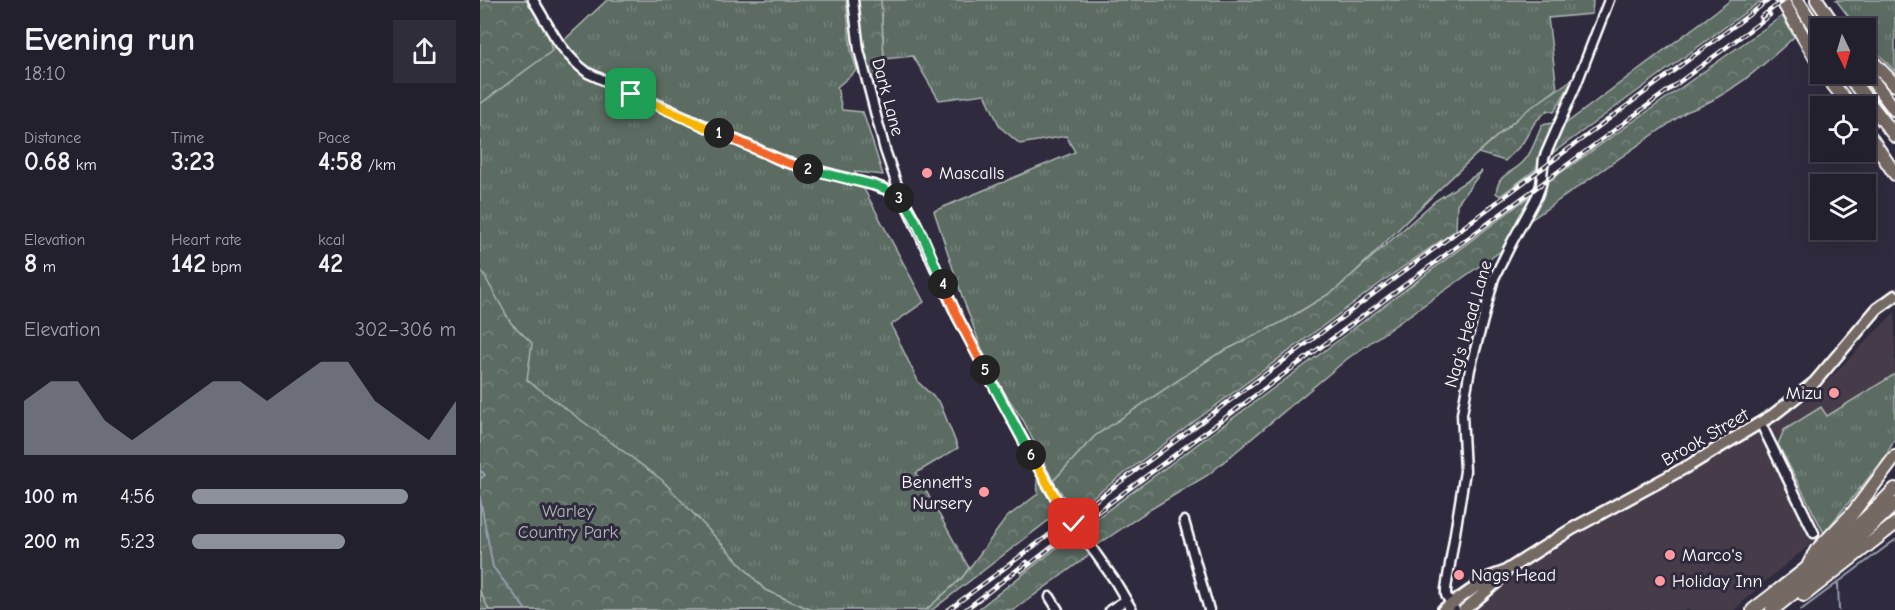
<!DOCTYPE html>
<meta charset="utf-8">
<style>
body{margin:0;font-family:"Comic Neue",sans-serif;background:#2f2d3a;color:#f1f3f6;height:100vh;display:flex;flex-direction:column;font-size:22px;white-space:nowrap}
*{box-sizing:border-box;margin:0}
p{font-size:20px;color:#a3a3aa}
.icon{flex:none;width:33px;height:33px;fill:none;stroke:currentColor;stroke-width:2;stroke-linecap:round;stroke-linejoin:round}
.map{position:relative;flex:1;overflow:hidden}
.side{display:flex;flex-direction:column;background:#23202e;width:480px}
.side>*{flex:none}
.needle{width:39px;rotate:175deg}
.buttons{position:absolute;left:1330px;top:18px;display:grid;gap:12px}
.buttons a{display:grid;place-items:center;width:66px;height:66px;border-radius:0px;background:#23202e;box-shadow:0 6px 24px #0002,0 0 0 2px #403e4a;font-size:30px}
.pin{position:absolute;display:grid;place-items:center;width:51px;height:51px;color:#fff;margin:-26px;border-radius:12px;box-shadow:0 3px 9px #0006}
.km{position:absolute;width:30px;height:30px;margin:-15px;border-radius:50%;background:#222;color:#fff;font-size:16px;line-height:30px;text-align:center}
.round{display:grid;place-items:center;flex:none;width:63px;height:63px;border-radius:0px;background:#2f2d3a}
.overview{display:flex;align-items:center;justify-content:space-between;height:102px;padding:0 24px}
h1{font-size:33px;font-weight:700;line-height:45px}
.metrics{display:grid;grid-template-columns:repeat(3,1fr);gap:9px;height:102px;padding:6px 24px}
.metrics div{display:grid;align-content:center}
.metrics b{font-size:26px;font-weight:700}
.metrics small{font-size:16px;font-weight:400}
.metrics p{font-size:16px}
.chart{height:168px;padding:12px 24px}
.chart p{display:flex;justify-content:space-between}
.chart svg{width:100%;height:108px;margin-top:6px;fill:#8c9099;opacity:.7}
ul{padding:0 24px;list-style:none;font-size:20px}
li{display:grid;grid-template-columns:96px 72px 1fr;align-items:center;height:45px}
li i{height:15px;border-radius:8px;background:#8c9099}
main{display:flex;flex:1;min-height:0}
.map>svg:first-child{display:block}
.built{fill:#443a4a}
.grass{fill:url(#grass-tufts);stroke:#adb6b2;stroke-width:1.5}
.forest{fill:url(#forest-crowns);stroke:#adb6b2;stroke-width:1.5}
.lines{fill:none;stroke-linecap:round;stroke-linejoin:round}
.stream{stroke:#969eaf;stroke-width:2}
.minor-casing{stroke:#fff;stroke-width:13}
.major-casing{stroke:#fff;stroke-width:15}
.highway-casing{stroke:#fff;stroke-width:16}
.minor{stroke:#2f2a3d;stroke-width:8}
.major{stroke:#756964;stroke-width:10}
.highway{stroke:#756964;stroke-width:12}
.rail-casing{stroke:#fff;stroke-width:4.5}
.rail{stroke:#2f2a3d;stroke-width:2;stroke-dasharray:7;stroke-linecap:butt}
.minor-bridge-casing{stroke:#fff;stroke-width:13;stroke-linecap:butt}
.minor-bridge{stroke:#2f2a3d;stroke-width:8}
.split-1-casing{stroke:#fff;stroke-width:12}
.split-2-casing{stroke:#fff;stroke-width:12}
.split-3-casing{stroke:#fff;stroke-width:12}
.split-4-casing{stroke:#fff;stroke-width:12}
.split-5-casing{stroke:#fff;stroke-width:12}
.split-6-casing{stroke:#fff;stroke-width:12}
.split-7-casing{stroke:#fff;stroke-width:12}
.split-1{stroke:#f5b400;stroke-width:8}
.split-2{stroke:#f0652b;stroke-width:8}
.split-3{stroke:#22a559;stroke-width:8}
.split-4{stroke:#22a559;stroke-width:8}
.split-5{stroke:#f0652b;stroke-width:8}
.split-6{stroke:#22a559;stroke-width:8}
.split-7{stroke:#f5b400;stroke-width:8}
.poi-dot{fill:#ff9aa2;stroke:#2f2a3d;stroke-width:2}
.labels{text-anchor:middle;stroke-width:6;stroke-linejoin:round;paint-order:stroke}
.street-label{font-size:18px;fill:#fff;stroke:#2f2a3d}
.poi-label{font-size:18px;fill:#fff;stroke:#2f2a3d;text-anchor:start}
.park-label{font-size:18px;fill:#adb6b2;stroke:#2f2a3d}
</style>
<main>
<section class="side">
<div class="overview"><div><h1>Evening run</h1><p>18:10</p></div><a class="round"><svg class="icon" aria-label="share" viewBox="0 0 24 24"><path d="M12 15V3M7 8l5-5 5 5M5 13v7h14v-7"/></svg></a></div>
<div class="metrics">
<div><p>Distance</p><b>0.68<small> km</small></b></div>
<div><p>Time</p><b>3:23</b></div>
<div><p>Pace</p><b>4:58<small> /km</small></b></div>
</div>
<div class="metrics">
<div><p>Elevation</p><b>8<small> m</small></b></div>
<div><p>Heart rate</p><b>142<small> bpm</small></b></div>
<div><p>kcal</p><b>42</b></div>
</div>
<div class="chart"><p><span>Elevation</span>302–306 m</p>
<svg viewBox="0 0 160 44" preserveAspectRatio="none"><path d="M0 44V22L10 14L20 14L30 30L40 38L50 30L60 22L70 14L80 14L90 22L100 14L110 6L120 6L130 22L140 30L150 38L160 22V44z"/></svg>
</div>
<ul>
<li><b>100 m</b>4:56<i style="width:82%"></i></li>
<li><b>200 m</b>5:23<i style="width:58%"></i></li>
</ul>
</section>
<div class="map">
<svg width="1415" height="610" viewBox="0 0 1415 610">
<defs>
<pattern id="grass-tufts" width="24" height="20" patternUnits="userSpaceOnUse" patternTransform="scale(1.5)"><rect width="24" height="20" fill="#5b6c64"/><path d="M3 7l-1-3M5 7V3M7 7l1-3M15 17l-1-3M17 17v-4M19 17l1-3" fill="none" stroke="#74827b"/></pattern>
<pattern id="forest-crowns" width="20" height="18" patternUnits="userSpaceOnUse" patternTransform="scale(1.5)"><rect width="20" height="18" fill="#5b6c64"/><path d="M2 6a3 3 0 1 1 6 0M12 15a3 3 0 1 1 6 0" fill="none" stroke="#74827b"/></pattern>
</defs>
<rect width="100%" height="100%" fill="#2f2a3d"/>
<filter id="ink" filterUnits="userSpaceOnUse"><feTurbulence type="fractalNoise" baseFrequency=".0167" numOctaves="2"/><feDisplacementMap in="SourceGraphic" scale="12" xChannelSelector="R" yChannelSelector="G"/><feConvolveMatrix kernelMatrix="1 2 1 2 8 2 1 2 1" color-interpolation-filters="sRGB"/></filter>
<g filter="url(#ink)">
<path class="built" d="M 1415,312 L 1415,374 L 1346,416 L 1342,408 L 1298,444 L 1344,533 L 1281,585 L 1254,610 L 996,610 L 1055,557 L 1224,463 L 1329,399 Z"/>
<path class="grass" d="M 0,0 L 53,0 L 80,44 L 127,0 L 366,0 L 371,51 L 377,70 L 357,87 L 362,110 L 383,112 L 403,175 L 375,172 L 444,302 L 411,325 L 439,383 L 460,403 L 478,448 L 436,473 L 489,568 L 482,578 L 446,610 L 0,610 Z
M 401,0 L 1113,0 L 1112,14 L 1068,18 L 1077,89 C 1002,142 938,211 872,275 L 854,291 L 803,322 L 736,355 L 615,436 L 573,481 L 544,422 L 510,371 L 483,299 L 454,211 L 595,152 L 586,136 L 540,144 L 520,127 L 505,94 L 459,100 L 433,56 L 404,59 Z
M 1356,0 L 1415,0 L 1415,72 L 1386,40 L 1386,28 L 1377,28 Z
M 1415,374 L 1415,439 L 1404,459 L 1344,533 L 1298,444 L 1304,430 L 1341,407 L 1347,416 Z"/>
<path class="forest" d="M 0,0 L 49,0 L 68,34 L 72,51 L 0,104 Z
M 376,0 L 401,0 L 405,81 L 389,85 L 379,52 Z
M 1251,0 L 1282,0 L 1066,158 L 1080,128 Z
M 1302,16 L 1314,37 C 1283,66 1247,98 1206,112 L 1049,221 L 1068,182 Z
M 1094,78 L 1074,112 L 1068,110 L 1055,122 L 1042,144 L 1025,161 L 998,153 L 1046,111 Z
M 1073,123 L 1059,167 L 1020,196 L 1016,193 C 1019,171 1032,175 1044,161 C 1052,153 1057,136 1062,125 Z
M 1002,171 L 977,204 L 976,230 L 906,279 L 594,511 L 573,481 L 615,436 L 736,355 L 806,320 L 854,291 L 955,201 Z
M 1050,196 L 1044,214 L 1021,251 L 867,359 L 728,475 L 671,509 L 616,546 L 612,553 L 534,610 L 497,610 L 579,546 L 840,354 Z
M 0,268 L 31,323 L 52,343 L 47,380 L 182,480 L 285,590 L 332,610 L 9,610 L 0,591 Z
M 557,479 L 578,513 L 452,610 L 446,610 L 482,578 L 527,517 L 558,494 Z"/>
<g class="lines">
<path class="stream" d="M 0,470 L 5,475 L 0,479
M 0,498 L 13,567 L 46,610
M 1358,583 L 1359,610
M 1321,610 L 1415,540"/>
<g class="minor-casing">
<path id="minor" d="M 53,0 C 71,29 80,52 108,73 L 305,162 L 393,185 L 405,189 L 426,204 L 477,316 L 543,440 L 579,504
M 373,0 L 379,50 L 405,150 L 422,200
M 1281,424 L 1334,533
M 704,521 L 729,610
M 606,540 L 635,581 L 652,610
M 570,597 L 578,610
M 630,610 L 646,600
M 975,610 L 966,595 L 966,589 L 985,471 L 982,414 L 990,369 L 1014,278 L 1032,242 L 1057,196 L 1061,185 L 1064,158 L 1096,85 L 1129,0"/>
</g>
<g class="major-casing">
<path id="major" d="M 963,610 L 1010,577 L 1024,572 L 1092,529 L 1210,465 L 1293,415 L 1334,383 L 1397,309 L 1415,296
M 984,610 L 1016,583 L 1024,573"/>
</g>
<g class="highway-casing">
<path id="highway" d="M 1302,0 L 1341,67
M 1317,0 L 1341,37
M 1337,0 L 1356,28
M 1386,55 L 1415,85
M 1386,72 L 1415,110
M 1345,74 L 1370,106
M 1367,74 L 1415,136
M 1386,131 L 1415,174
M 1329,564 L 1336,551 L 1372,514 L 1415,457
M 1324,595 L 1415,524
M 1273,610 C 1322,572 1372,535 1415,489
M 1292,610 L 1351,563 L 1415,504"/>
</g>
<use href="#minor" class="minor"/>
<use href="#major" class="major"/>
<use href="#highway" class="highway"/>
<g class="rail-casing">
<path id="rail" d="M 1281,17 L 1304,0
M 541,571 L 604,522 L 1290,15
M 468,610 L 1289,0
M 485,610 L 547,562"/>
</g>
<use href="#rail" class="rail"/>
<g class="minor-bridge-casing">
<path id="minor-bridge" d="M 579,504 L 606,540"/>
</g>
<use href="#minor-bridge" class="minor-bridge"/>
</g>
</g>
<g class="lines" filter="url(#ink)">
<g class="split-1-casing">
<path id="split-1" d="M 151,94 L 239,133"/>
</g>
<g class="split-2-casing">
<path id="split-2" d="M 239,133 L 305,162 L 328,169"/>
</g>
<g class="split-3-casing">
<path id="split-3" d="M 328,169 L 393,185 L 405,189 L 419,198"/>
</g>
<g class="split-4-casing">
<path id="split-4" d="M 419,198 C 435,209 454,264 463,284"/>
</g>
<g class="split-5-casing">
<path id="split-5" d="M 463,284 L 477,316 L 505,370"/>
</g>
<g class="split-6-casing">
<path id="split-6" d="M 505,370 L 551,455"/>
</g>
<g class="split-7-casing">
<path id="split-7" d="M 551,455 L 579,504 L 594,524"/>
</g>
<use href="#split-1" class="split-1"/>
<use href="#split-2" class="split-2"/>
<use href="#split-3" class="split-3"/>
<use href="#split-4" class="split-4"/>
<use href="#split-5" class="split-5"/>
<use href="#split-6" class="split-6"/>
<use href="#split-7" class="split-7"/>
</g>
<g class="poi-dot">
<circle cx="447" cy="173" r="6"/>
<circle cx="1354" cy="393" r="6"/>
<circle cx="504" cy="492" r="6"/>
<circle cx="1190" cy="555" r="6"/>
<circle cx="979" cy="575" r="6"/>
<circle cx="1180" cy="581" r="6"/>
</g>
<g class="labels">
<g class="street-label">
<text transform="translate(408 97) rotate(75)" y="6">Dark Lane</text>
<text transform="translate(988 324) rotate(-74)" y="6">Nag's Head Lane</text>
<text transform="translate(1225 437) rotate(-30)" y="6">Brook Street</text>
</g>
<g class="poi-label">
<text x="459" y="179">Mascalls</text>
<text x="1342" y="399" text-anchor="end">Mizu</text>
<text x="492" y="488" text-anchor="end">Bennett's<tspan x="492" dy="21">Nursery</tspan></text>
<text x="1202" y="561">Marco's</text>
<text x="991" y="581">Nags Head</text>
<text x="1192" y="587">Holiday Inn</text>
</g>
<g class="park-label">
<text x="88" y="517">Warley<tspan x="88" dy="21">Country Park</tspan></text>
</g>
</g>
</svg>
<div class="buttons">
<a><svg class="needle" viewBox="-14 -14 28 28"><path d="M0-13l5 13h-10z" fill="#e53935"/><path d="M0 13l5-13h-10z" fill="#a3a3aa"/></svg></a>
<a><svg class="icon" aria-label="locate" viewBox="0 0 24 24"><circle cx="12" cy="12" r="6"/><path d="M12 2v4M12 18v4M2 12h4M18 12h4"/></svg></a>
<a><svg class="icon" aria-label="layers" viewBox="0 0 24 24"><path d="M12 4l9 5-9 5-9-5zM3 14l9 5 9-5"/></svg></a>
</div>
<div class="pin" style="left:151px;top:94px;background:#1e9e55"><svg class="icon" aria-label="arrive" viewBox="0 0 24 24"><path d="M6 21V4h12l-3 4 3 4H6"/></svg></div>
<div class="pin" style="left:594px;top:524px;background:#d93025"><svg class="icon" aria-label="check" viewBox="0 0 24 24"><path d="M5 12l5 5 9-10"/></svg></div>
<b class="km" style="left:239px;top:133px">1</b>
<b class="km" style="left:328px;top:169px">2</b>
<b class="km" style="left:419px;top:198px">3</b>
<b class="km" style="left:463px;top:284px">4</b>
<b class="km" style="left:505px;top:370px">5</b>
<b class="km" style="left:551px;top:455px">6</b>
</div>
</main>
